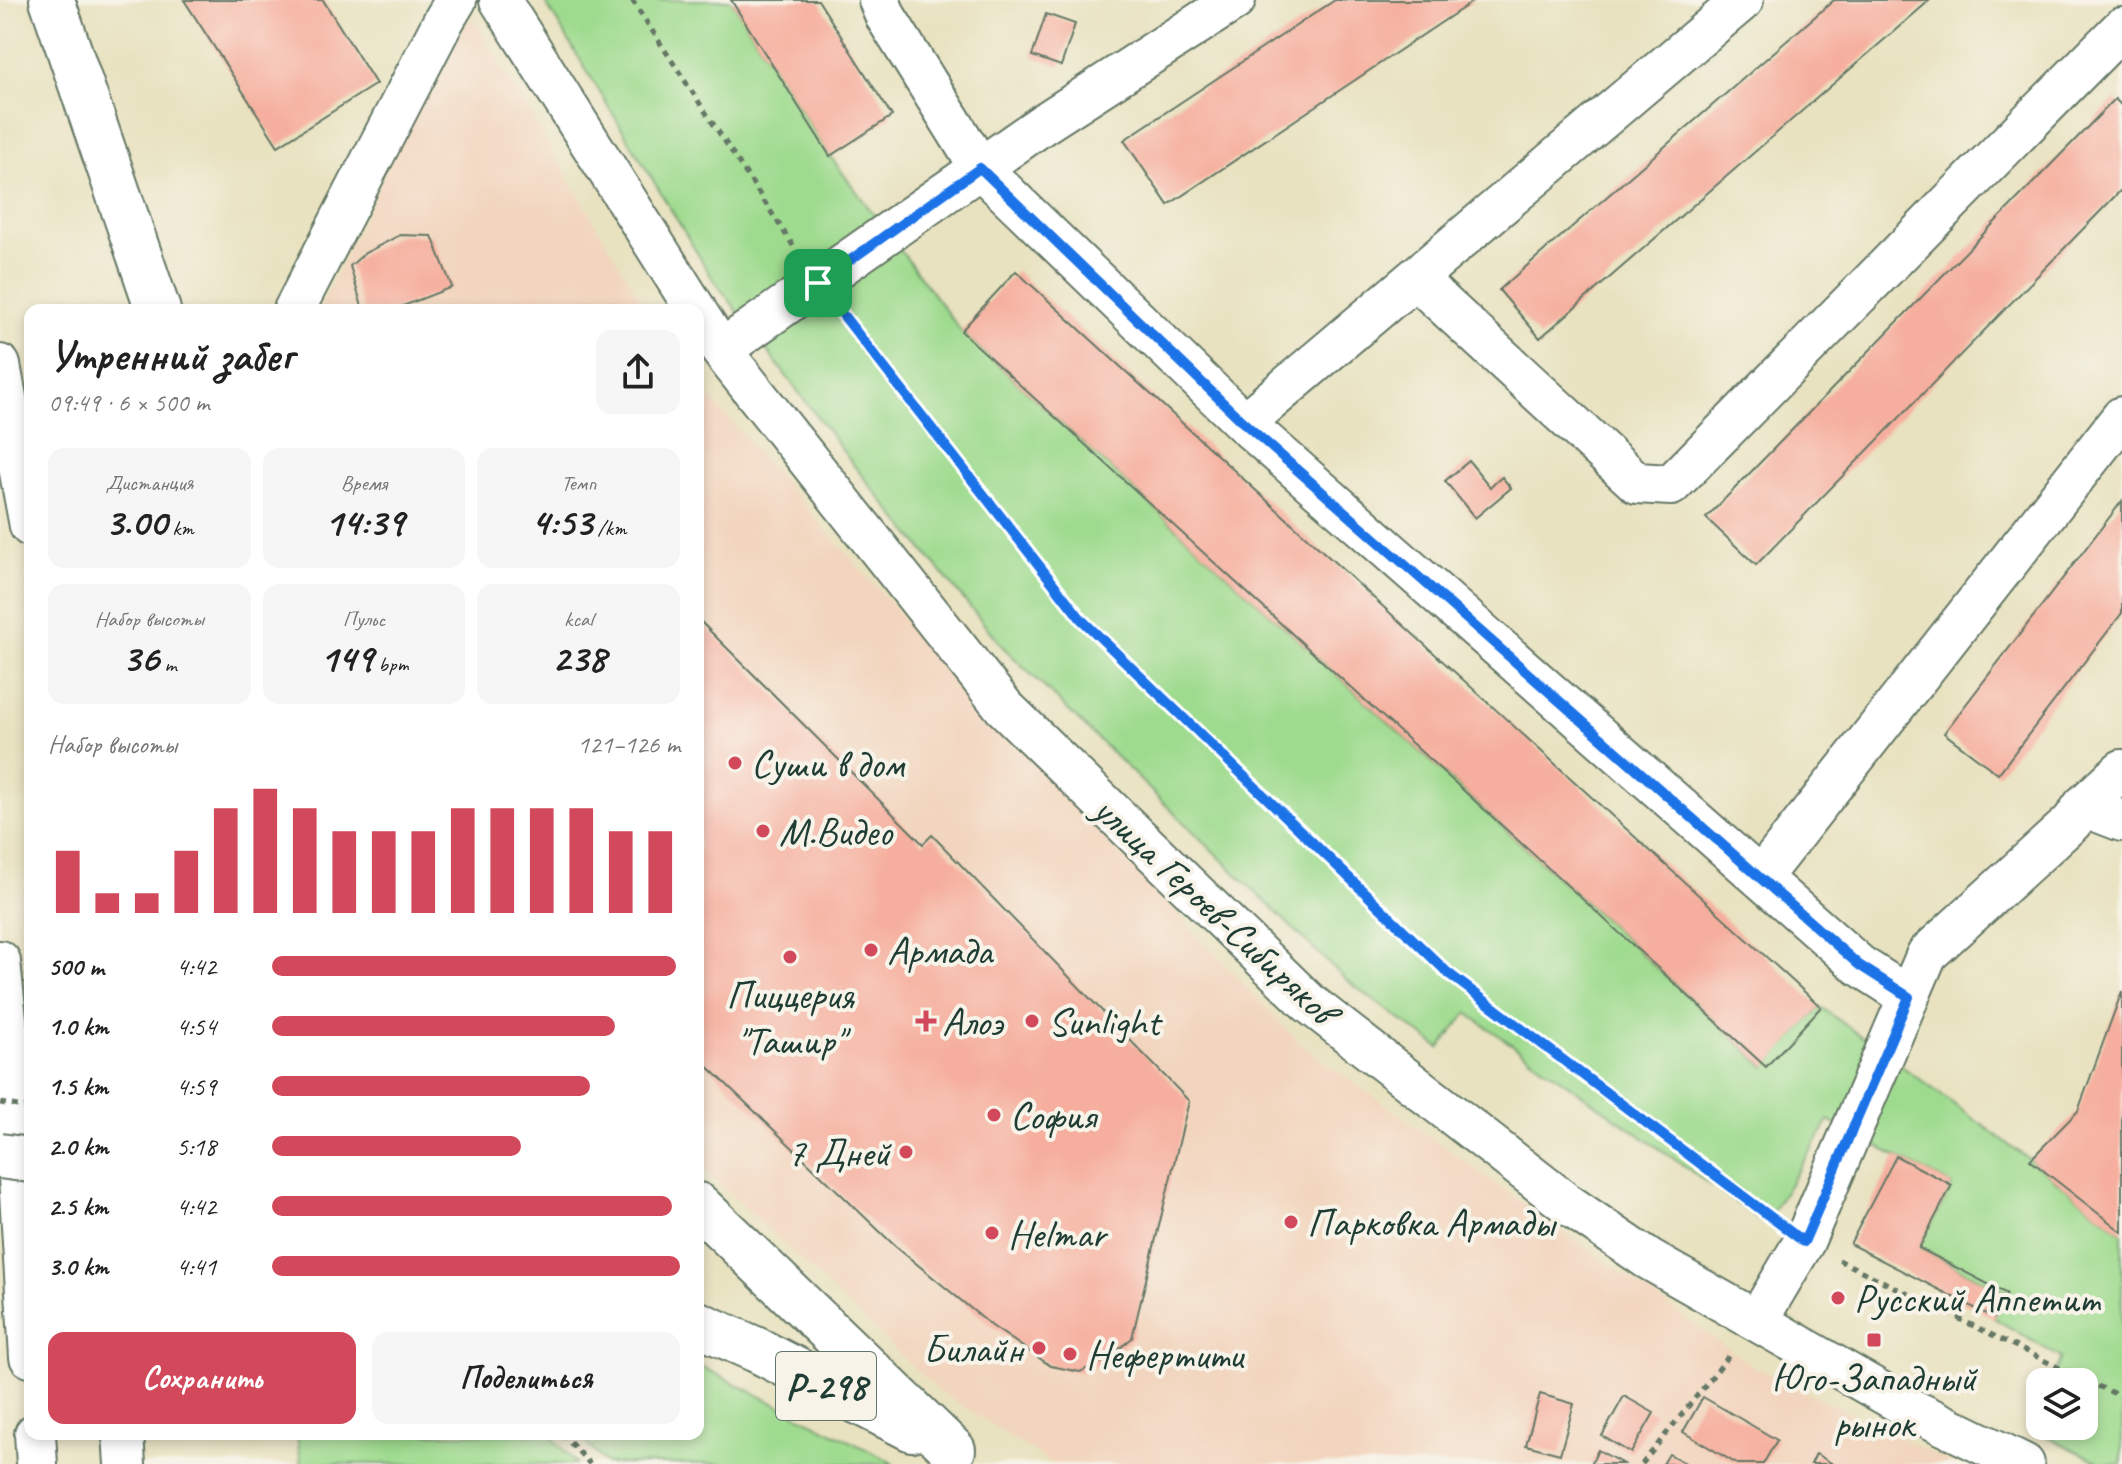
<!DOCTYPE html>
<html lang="ru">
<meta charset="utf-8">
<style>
body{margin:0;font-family:Caveat,sans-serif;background:#f6f6f6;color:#222;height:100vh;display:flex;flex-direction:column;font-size:30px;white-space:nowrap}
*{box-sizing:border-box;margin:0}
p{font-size:26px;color:#767676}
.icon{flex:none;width:44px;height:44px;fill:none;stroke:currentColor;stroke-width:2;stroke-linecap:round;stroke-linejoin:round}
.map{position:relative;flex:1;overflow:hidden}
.panel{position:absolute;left:24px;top:304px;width:680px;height:1136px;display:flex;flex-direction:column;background:#fff;border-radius:16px;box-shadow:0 4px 12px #0003}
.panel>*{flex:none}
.controls{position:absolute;left:2026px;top:1368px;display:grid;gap:16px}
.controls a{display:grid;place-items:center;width:72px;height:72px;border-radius:16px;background:#fff;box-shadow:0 4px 12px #0003;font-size:40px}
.pin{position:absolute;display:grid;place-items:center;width:68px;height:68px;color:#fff;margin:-34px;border-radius:16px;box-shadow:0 4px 12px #0006}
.round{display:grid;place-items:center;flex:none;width:84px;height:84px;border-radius:16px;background:#f6f6f6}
.headline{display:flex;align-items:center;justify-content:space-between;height:136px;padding:0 24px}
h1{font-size:44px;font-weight:600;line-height:60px}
.stats{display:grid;grid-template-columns:repeat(3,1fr);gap:12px;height:136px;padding:8px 24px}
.stats div{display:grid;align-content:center;border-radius:16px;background:#f6f6f6;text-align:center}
.stats b{font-size:40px;font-weight:600}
.stats small{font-size:22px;font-weight:400}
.stats p{font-size:22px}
.chart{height:224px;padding:16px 24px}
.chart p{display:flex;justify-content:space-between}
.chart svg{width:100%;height:144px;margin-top:8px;stroke:#d1495b;stroke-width:6}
.action{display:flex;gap:16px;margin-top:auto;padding:16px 24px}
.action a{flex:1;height:92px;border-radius:16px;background:#d1495b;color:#fff;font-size:32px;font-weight:600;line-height:92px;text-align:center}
.action a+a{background:#f6f6f6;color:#222}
ul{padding:0 24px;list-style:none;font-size:26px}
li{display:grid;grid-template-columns:128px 96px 1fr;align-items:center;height:60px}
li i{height:20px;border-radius:10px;background:#d1495b}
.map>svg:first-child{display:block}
.built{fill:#f2d5be}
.green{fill:#9fdb8f;stroke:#5f8c62;stroke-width:2}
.building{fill:#f6af9e}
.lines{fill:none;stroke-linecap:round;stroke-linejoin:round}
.minor-casing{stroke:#657765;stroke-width:44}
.highway-casing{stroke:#657765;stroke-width:48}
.path{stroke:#657765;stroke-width:5;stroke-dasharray:6 6;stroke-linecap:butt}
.minor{stroke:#fff;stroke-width:40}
.highway{stroke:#fff;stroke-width:44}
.highway-bridge-casing{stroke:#657765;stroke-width:48;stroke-linecap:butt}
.path-bridge{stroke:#657765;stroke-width:5;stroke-dasharray:6 6;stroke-linecap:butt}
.highway-bridge{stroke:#fff;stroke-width:44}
.route-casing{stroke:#fff;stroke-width:16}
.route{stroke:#1a73e8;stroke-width:10}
.poi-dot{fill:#d1495b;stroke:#f7f3e8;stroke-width:3}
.labels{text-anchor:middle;stroke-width:8;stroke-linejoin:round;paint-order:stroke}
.shield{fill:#f7f3e8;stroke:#60746a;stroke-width:2}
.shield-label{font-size:38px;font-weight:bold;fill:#1f3d34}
.poi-label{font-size:40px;fill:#1f3d34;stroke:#f7f3e8;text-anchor:start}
.street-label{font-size:40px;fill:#1f3d34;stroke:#f7f3e8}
</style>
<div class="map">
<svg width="2122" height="1464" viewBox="0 0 2122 1464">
<rect width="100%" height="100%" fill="#f7f3e8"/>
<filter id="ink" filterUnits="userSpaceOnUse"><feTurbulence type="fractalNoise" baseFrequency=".0125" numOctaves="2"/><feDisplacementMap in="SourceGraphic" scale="16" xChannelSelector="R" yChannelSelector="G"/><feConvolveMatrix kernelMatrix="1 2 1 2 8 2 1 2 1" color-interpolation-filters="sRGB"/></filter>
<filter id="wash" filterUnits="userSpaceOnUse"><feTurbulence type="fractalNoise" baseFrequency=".006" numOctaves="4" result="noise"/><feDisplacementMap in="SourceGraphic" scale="32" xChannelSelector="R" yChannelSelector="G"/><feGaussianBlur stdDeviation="1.8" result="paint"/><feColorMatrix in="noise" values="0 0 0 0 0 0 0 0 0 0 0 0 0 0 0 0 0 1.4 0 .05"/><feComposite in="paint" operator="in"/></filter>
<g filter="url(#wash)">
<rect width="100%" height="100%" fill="#e8e2c0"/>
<path class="built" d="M 472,17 L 647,310 L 319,310 L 441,57 Z
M 698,384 L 976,701 L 1301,1045 L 1751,1365 L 1954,1464 L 1053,1464 L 939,1391 L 698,1163 Z"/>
<path class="green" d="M 544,0 L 731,0 L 830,156 L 961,331 L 1765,1067 L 1821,1007 L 2030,1160 L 2122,1232 L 2122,1464 L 2103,1464 L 2028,1427 L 2040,1402 L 2040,1426 L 2084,1426 L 2084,1382 L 2050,1382 L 2061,1358 L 1994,1318 L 2007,1293 L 1919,1248 L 1952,1185 L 1829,1121 L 1765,1223 L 1467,1013 L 1440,1048 L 1346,980 L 1002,646 L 855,467 L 711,276 Z
M 698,1365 L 886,1459 L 893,1464 L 606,1464 L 578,1434 L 698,1434 Z
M 297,1434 L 549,1434 L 577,1464 L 301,1464 Z"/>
<g id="blocks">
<path class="building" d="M 184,0 L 323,0 L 376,84 L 278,146 Z
M 731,0 L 818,0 L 892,116 L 830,156 Z
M 1335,0 L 1475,0 L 1168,205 L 1124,140 Z
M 1834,0 L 1930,0 L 1540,338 L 1499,290 Z
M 1046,14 L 1075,24 L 1061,66 L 1032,56 Z
M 2115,99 L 2122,106 L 2122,189 L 1756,565 L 1706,518 Z
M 400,235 L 432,236 L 452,287 L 393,310 L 363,310 L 350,266 L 365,253 Z
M 1016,271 L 1821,1007 L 1766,1067 L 961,331 Z
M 1469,461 L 1490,487 L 1502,477 L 1511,488 L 1475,518 L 1445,481 Z
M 2122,501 L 2122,613 L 1998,774 L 1944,733 Z
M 698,619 L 923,844 L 932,835 L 1189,1101 L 1132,1338 L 1105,1361 L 1080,1372 L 1051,1366 L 992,1326 L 895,1246 L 698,1057 Z
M 2122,991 L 2122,1232 L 2030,1160 L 2078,1111 Z
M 1896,1156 L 1952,1185 L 1919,1248 L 2007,1294 L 1994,1318 L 1850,1244 Z
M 1540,1394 L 1574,1404 L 1560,1454 L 1526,1445 Z
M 1624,1396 L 1654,1413 L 1631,1453 L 1602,1436 Z
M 1703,1397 L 1777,1440 L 1763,1464 L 1737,1464 L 1683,1432 Z
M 1598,1450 L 1623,1464 L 1591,1464 Z
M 1669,1454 L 1687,1464 L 1663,1464 Z
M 1816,1454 L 1833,1464 L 1811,1464 Z"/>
</g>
</g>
<g filter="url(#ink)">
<use href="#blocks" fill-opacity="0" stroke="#657765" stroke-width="2"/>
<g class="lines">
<g class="minor-casing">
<path id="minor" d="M 500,0 L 696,310
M 879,0 L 886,17 L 980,168 L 1244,423 L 1859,965 L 1909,997
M 1415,278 L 1637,483 L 1671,485 L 2122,28
M 294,310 L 444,20 L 456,0
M 698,314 L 721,350 L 1004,707 L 1309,1003 L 1566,1203 L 1648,1259 L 1909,1408 L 2024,1464
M 721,350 L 1043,124 L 1235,0
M 0,365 L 30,526
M 1244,423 L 1743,0
M 2083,806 L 2122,821
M 1760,878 L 2122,417
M 0,961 L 14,1095 L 30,1357
M 1757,1321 L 1804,1242 L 1927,954 L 2072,822 L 2083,806 L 2122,770
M 35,1434 L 37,1464
M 123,1434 L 125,1464"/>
</g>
<g class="highway-casing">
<path id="highway" d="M 52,0 L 158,310
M 698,1205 L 953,1450
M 698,1324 L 757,1350 L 912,1429"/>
</g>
<path class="path" d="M 632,0 L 796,250
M 842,313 L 1081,619 L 1448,973 L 1770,1216
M 1839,1260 L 2078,1377 L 2122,1397
M 562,1434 L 590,1464
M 1642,1464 L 1732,1352"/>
<use href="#minor" class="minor"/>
<use href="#highway" class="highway"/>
<g class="highway-bridge-casing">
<path id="highway-bridge" d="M 0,1156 L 30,1160"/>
</g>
<path class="path-bridge" d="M 0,1103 L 30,1108"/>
<use href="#highway-bridge" class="highway-bridge"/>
</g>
</g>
<g class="lines" filter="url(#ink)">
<g class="route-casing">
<path id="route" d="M 980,168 L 1244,423 L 1859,965 L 1909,997 L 1804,1242 L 1448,973 L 1081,619 L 818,283 Z"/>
</g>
<use href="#route" class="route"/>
</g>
<g class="poi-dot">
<circle cx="735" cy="763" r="8"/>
<circle cx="763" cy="831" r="8"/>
<circle cx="871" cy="950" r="8"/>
<circle cx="790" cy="957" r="8"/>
<path d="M922 1009h8v8h8v8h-8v8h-8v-8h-8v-8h8z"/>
<circle cx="1032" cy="1021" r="8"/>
<circle cx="994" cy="1115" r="8"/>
<circle cx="906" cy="1152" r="8"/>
<circle cx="1291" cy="1222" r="8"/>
<circle cx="992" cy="1233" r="8"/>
<circle cx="1838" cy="1298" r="8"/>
<rect x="1866" y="1332" width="16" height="16" rx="4"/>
<circle cx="1039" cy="1348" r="8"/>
<circle cx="1070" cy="1354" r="8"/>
</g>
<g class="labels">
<rect class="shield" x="776" y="1352" width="100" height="68" rx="6"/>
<g class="shield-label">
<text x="826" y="1399">Р-298</text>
</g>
<g class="poi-label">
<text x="751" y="777">Суши в дом</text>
<text x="779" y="845">М.Видео</text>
<text x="887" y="964">Армада</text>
<text x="790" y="1008" text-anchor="middle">Пиццерия<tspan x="790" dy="46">"Ташир"</tspan></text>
<text x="942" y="1035">Алоэ</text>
<text x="1048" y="1035">Sunlight</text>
<text x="1010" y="1129">София</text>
<text x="890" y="1166" text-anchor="end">7 Дней</text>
<text x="1307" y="1236">Парковка Армады</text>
<text x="1008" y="1247">Helmar</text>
<text x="1854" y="1312">Русский Аппетит</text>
<text x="1023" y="1362" text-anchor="end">Билайн</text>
<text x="1086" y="1368">Нефертити</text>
<text x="1874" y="1391" text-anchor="middle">Юго-Западный<tspan x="1874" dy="46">рынок</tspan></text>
</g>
<g class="street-label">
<text transform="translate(1215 909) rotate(43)" y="14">улица Героев-Сибиряков</text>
</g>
</g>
</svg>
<div class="controls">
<a><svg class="icon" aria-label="layers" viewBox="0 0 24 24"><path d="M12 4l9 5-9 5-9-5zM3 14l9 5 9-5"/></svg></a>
</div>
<div class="pin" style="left:818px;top:283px;background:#1e9e55"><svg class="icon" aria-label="arrive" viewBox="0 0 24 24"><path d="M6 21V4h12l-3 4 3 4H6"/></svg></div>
<section class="panel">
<div class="headline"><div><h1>Утренний забег</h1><p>09:49 · 6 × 500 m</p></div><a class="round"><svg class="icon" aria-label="share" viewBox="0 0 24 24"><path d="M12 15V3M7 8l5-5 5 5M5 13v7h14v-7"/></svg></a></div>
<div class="stats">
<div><p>Дистанция</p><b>3.00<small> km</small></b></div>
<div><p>Время</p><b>14:39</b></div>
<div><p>Темп</p><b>4:53<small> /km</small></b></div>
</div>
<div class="stats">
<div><p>Набор высоты</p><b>36<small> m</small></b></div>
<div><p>Пульс</p><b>149<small> bpm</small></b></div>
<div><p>kcal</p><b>238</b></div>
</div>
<div class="chart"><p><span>Набор высоты</span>121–126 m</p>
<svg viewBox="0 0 160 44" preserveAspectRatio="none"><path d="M5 44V25M15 44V38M25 44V38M35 44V25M45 44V12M55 44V6M65 44V12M75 44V19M85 44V19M95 44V19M105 44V12M115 44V12M125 44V12M135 44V12M145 44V19M155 44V19"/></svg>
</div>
<ul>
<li><b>500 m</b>4:42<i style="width:99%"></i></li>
<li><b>1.0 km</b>4:54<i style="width:84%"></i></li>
<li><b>1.5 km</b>4:59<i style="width:78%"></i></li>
<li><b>2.0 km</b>5:18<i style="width:61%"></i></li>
<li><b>2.5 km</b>4:42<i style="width:98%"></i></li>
<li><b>3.0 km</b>4:41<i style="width:100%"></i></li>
</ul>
<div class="action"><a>Сохранить</a><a>Поделиться</a></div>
</section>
</div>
